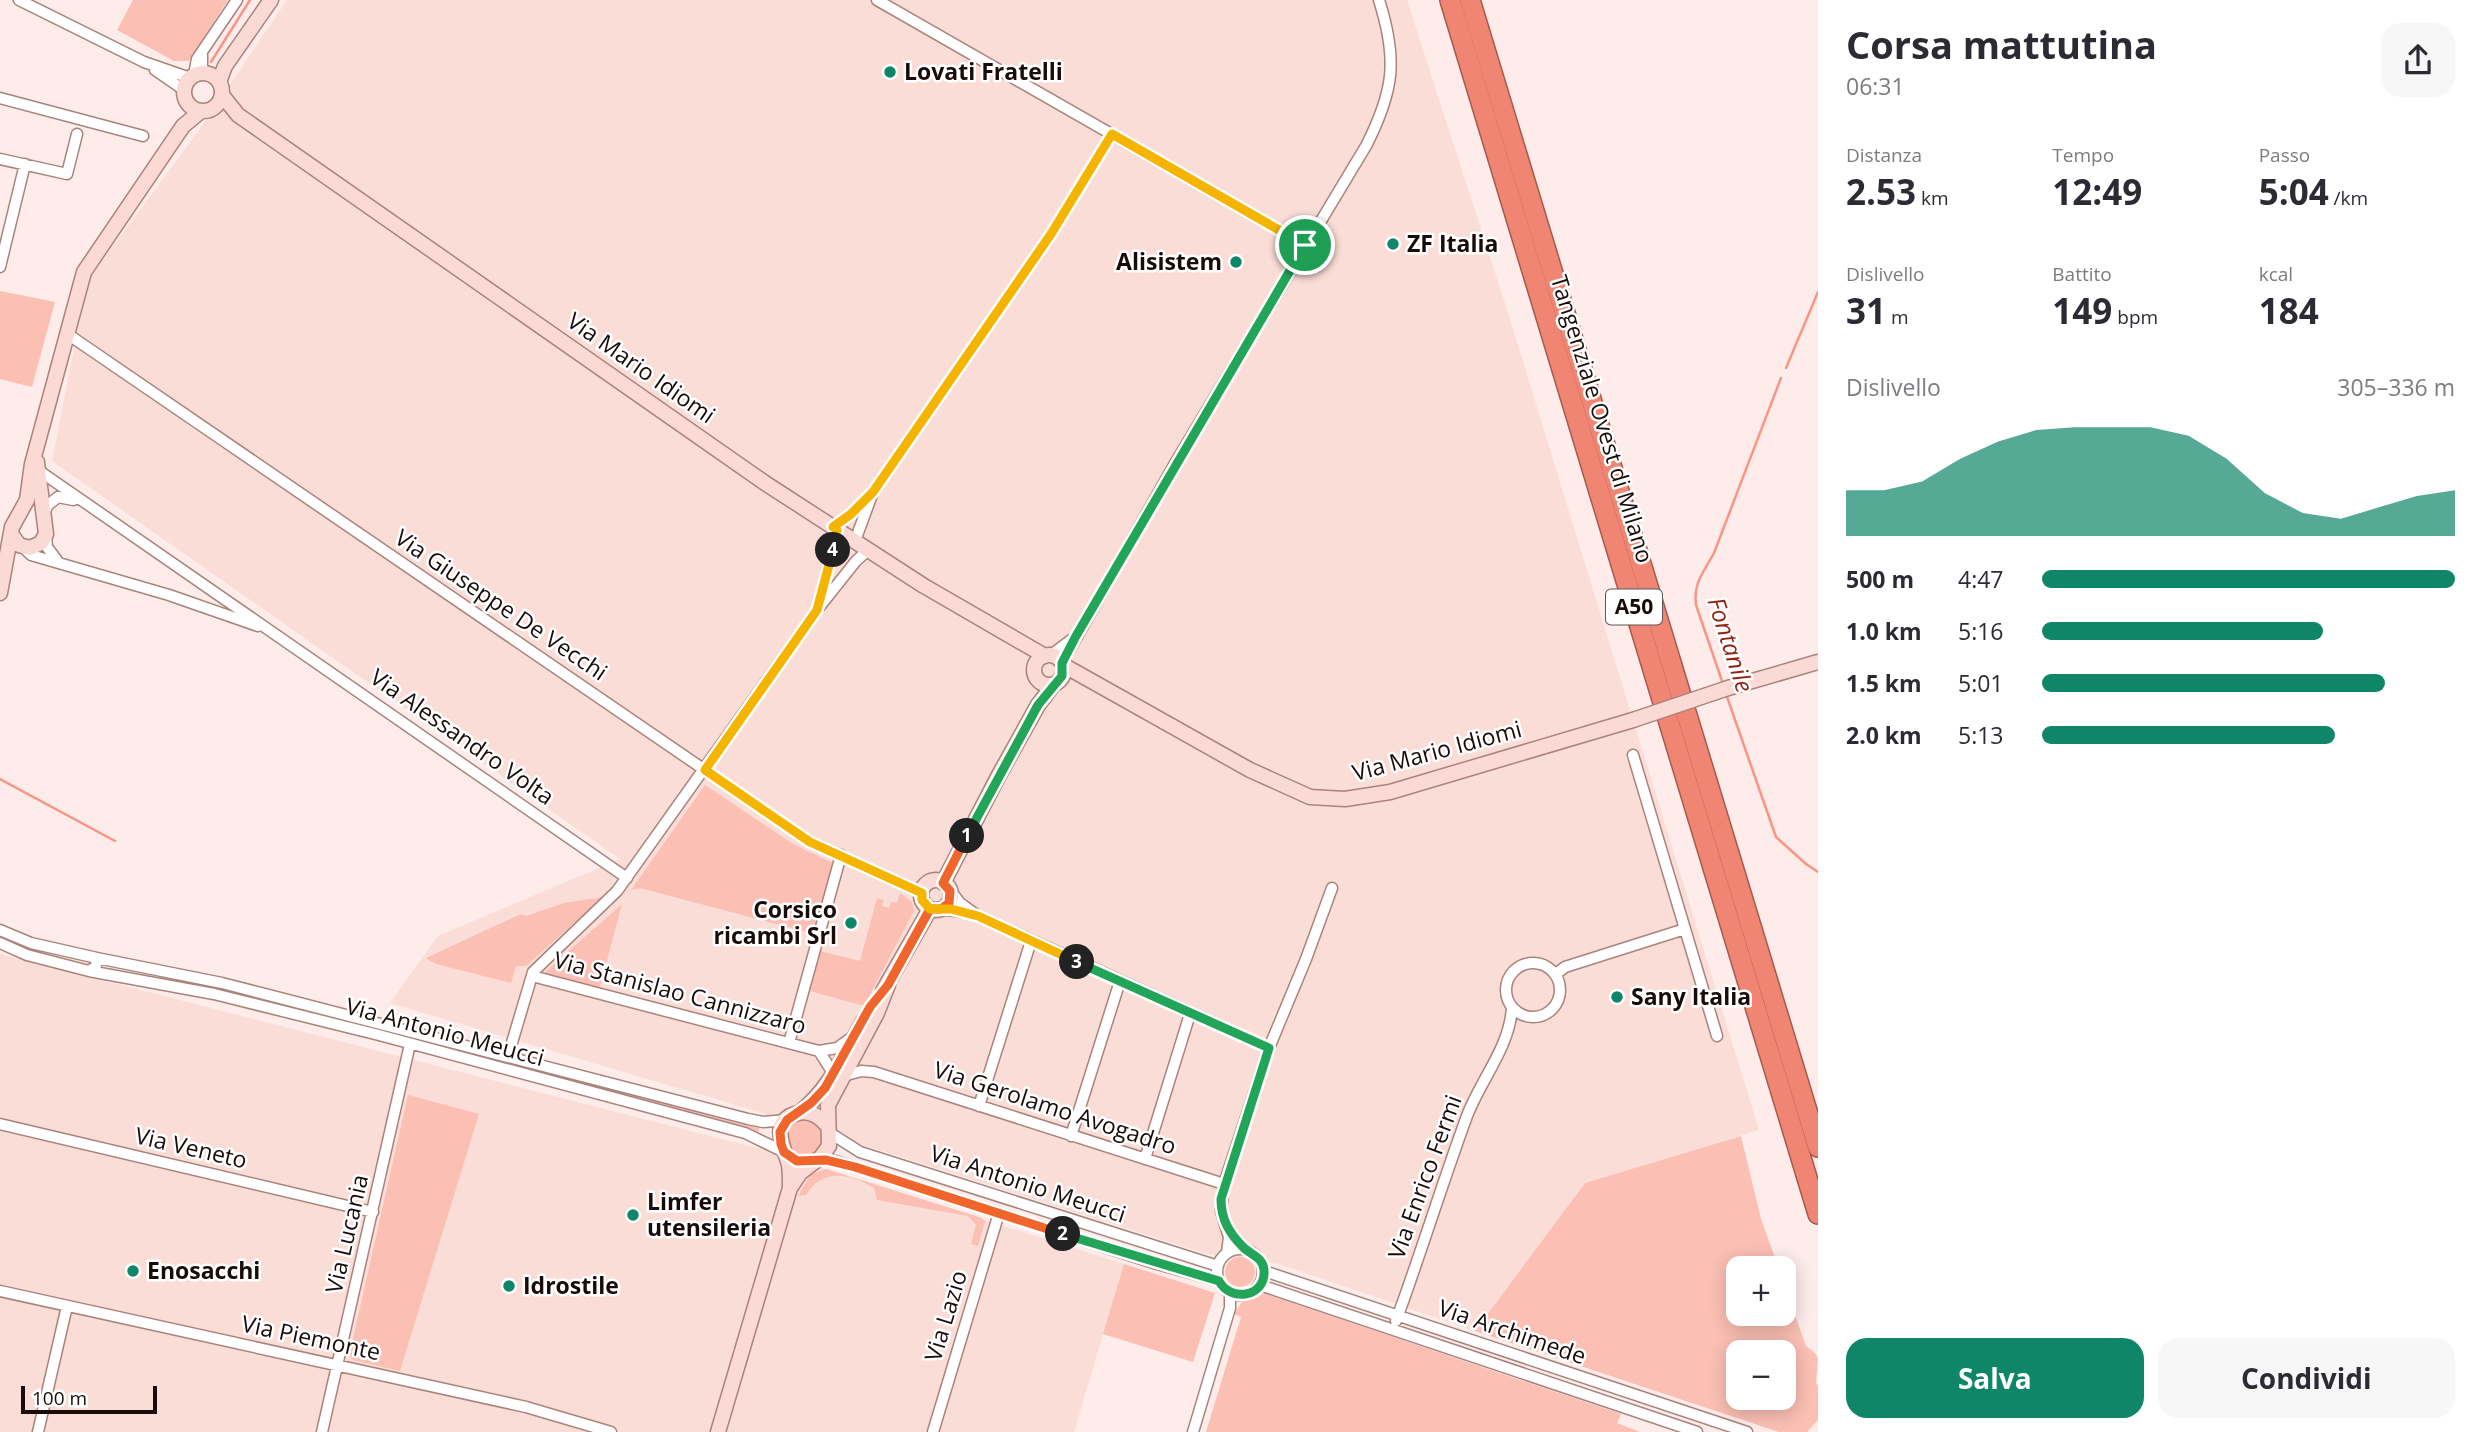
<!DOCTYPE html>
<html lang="it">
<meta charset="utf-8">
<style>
body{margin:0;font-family:"Open Sans",sans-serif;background:#f7f7f7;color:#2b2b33;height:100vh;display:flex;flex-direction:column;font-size:26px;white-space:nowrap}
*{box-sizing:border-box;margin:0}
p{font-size:23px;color:#7c7c81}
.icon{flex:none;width:38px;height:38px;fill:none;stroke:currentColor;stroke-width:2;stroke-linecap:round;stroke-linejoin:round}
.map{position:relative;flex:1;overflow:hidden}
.drawer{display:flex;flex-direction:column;background:#fff;width:665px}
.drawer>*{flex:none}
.tools{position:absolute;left:1726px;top:1256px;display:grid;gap:14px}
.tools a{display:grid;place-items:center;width:70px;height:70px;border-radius:14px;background:#fff;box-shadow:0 4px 18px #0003;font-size:35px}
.scale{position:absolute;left:21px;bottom:18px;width:136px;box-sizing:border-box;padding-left:7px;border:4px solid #190b09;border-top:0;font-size:19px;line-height:24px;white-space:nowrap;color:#190b09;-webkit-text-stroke:5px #fff;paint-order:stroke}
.pin{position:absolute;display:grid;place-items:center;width:60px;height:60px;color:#fff;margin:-30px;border:4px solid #fff;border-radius:50%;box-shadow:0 2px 7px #0007}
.km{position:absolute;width:35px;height:35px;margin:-18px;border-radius:50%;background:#222;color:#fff;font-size:19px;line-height:35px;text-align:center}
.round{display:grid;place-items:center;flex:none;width:74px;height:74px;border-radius:21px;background:#f7f7f7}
.headline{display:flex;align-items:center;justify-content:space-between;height:119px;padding:0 28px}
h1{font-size:38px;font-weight:700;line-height:52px}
.figures{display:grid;grid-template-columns:repeat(3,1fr);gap:10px;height:119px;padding:7px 28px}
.figures div{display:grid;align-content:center}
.figures b{font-size:35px;font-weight:700}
.figures small{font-size:19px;font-weight:400}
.figures p{font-size:19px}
.chart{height:196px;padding:14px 28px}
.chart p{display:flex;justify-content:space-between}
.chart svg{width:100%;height:126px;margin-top:7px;fill:#0f8667;opacity:.7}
.button{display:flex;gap:14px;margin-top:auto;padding:14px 28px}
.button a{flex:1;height:80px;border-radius:21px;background:#0f8667;color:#fff;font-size:28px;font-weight:700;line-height:80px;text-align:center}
.button a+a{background:#f7f7f7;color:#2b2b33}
ul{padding:0 28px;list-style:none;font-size:23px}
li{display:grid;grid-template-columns:112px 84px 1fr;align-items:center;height:52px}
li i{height:18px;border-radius:9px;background:#0f8667}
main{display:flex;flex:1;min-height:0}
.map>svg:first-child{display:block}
.built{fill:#fbddd7}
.green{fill:#fbbfb4;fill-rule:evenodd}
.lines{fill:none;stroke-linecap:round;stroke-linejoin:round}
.stream{stroke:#f99584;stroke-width:2.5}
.street-casing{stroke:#a9837c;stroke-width:13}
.secondary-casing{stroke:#a9837c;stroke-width:17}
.highway-casing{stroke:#a55a4f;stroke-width:22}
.street{stroke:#fff;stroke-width:10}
.secondary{stroke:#fbdad5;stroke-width:14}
.highway{stroke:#f18574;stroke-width:19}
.secondary-bridge-casing{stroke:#a9837c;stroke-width:17;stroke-linecap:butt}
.secondary-bridge{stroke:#fbdad5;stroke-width:14}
.split-1-casing{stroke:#fff;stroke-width:14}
.split-2-casing{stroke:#fff;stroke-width:14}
.split-3-casing{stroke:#fff;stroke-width:14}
.split-4-casing{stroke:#fff;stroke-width:14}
.split-5-casing{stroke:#fff;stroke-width:14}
.split-1{stroke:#22a559;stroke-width:9}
.split-2{stroke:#f0652b;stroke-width:9}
.split-3{stroke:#22a559;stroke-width:9}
.split-4{stroke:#f5b400;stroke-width:9}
.split-5{stroke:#f5b400;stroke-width:9}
.poi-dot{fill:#0f8667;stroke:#fff;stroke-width:2.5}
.labels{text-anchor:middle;stroke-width:5;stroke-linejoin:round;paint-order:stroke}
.shield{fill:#fff;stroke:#5e5453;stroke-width:2}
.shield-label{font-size:21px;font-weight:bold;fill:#190b09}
.poi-label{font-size:23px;font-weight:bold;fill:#190b09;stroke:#fff;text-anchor:start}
.street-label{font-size:23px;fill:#190b09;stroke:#fff}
.water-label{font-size:24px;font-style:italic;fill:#952115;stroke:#fff}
</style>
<main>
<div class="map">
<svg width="1818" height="1432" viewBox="0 0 1818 1432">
<rect width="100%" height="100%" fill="#fdece9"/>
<path class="built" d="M 287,0 L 1407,0 L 1509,316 L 1759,1130 L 1585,1183 L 1475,1331 L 1279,1264 L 1207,1254 L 759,1112 L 390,1003 L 438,936 L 620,859 L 52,461 L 78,328 L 91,276 L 203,125 Z
M 0,954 L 761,1149 L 1124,1264 L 1074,1432 L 0,1432 Z"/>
<path class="green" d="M 133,0 L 228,0 L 189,61 L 174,61 L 117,30 Z
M 0,291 L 55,302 L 32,387 L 0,379 Z
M 705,785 L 793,844 L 833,863 L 814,934 L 640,888 L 631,890 Z
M 900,893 L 912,902 L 914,911 L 864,1006 L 810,991 L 820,951 L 860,961 L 877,898 L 884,900 L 882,906 L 889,908 L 891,902 L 897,903 Z
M 603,897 L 526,966 L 516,966 L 511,983 L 436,964 L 426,958 L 521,914 L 526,916 L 564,903 Z
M 622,904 L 600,987 L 546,974 L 545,972 Z
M 539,1070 L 744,1125 L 760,1126 L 758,1134 L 744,1127 L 538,1073 Z
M 408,1095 L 479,1114 L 400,1371 L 353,1360 L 349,1356 Z
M786 1139a19 19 0 1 1 38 0a19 19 0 1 1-38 0Z
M 1741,1136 L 1761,1219 L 1779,1269 L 1738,1269 L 1738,1314 L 1783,1314 L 1783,1282 L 1806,1346 L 1815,1353 L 1818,1358 L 1816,1383 L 1818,1386 L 1818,1420 L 1807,1432 L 1779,1432 L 1475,1331 L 1585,1183 ZM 1738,1353 L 1783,1353 L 1783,1398 L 1738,1398 Z
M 826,1169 L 982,1218 L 985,1222 L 978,1246 L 971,1244 L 976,1225 L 968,1216 L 877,1200 L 874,1188 C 850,1173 822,1168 806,1195 L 798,1196 L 811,1174 Z
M1225 1272a15 15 0 1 1 30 0a15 15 0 1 1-30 0Z
M 1124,1264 L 1215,1293 L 1193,1362 L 1103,1334 Z
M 1263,1293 L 1621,1414 L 1617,1423 L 1640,1432 L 1206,1432 L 1241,1317 L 1234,1314 L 1242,1302 Z"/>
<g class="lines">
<path class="stream" d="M 211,62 L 250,0
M 1786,368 L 1818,292
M 1723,684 L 1696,605 C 1693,582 1704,572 1714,553 L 1781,378
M 1726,694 L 1776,837 L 1806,864 L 1818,872
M 0,779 L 115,841"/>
<g class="street-casing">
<path id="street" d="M 19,0 L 144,62 L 190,78
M 877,0 L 1305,245
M 202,54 L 202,66 L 204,73
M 155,70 L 184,90
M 194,75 L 197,59 L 237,0
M 0,98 L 143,136
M 0,159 L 67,174 L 77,134
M 0,267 L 25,164
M 66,333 L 810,842 L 922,893
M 38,470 L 627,878
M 43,515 L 48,505 L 58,497 L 73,500
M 833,527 L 851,514 L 869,496
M 46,534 L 47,547 L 59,563
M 855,541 L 873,492 L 1051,234 L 1112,134
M 24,548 L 31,555 L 169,595 L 258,626
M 819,604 L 837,530
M 1051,655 L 1071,640
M 1062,663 L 1177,460 L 1366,146 C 1394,91 1398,60 1379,0
M 1633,755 L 1717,1036
M 950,890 L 960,903 L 978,916 L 1269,1048
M 941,909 L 969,913
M 0,930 L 31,943 L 97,958 L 96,966 L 89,971 L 27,955 L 0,943
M 97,958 L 222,983 L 748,1119 L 763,1122 L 787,1120
M1506 990a27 27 0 1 1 54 0a27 27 0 1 1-54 0Z
M 89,971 L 214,994 L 379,1035 L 745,1133 L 784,1152
M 1556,974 L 1565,967 L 1685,929
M 532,976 L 819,1051 L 837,1048 L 851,1038
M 789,1043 L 841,855
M 819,1051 L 833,1073
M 508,1056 L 533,972 L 617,891 L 817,610 L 856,561 L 868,550
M 843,1076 L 861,1071 L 874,1072 L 1224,1184
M 979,1106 L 1031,941
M 0,1124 L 373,1212
M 830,1133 L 860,1152 L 1218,1266
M 1071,1136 L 1120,981
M 1145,1159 L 1190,1014
M 817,1160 L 835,1161 L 855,1167 L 1157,1264 L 1219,1281
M1217 1272a23 23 0 1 1 46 0a23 23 0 1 1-46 0Z
M 1227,1253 L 1229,1237 L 1221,1211 L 1224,1184 L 1269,1048 L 1306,959 L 1332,888
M 1264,1271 L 1747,1432
M 1260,1285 L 1697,1432
M 0,1291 L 526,1407 L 611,1432
M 1396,1321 C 1421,1253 1442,1184 1467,1116 C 1481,1079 1510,1047 1512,1007
M 38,1432 L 67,1306
M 322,1432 L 410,1044
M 933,1432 L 999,1213
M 1193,1432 L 1230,1308 L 1230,1293"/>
</g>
<g class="secondary-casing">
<path id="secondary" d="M184 92a19 19 0 1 1 38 0a19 19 0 1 1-38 0Z
M 219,82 L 225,66 L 271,0
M 222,95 L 238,115 L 765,483 L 924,586 L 1045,656
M 12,535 L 19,545 L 30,548 L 41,543 L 46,534 L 37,462
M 0,593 L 12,527 L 27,500 L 32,464 L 84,272 L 183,126 L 201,111
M1034 670a15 15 0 1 1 30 0a15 15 0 1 1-30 0Z
M 1063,665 L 1250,770 L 1310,797 L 1345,799 L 1390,792 L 1633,720
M 1728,688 L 1818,662
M921 895a15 15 0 1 1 30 0a15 15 0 1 1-30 0Z
M 943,883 L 999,775 L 1038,705 L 1054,684
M 883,991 L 930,909
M 799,1113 C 830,1089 845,1053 864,1020
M 790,1188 C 790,1180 790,1172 789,1165 C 784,1147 768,1121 798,1113 C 810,1110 819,1116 827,1125
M 718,1432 L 790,1188 L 800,1173 L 821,1157 L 829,1146 L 828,1105 L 877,1013 L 888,985"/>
</g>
<g class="highway-casing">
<path id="highway" d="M 1450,0 L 1818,1214
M 1470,0 L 1818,1147"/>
</g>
<use href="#street" class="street"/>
<use href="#secondary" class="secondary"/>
<use href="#highway" class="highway"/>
<g class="secondary-bridge-casing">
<path id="secondary-bridge" d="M 1633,720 L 1728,688"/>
</g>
<use href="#secondary-bridge" class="secondary-bridge"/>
</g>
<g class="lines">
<g class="split-1-casing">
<path id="split-1" d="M 967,836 L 1038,705 L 1062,676 L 1062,663 L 1076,636 L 1305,245"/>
</g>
<g class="split-2-casing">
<path id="split-2" d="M 967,836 L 943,883 L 950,891 L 949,903 L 941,909 L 930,909 L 888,985 L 870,1007 L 825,1088 L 811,1103 L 787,1120 L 780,1132 L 781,1144 L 784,1152 L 797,1161 L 826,1160 L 855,1167 L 1063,1234"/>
</g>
<g class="split-3-casing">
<path id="split-3" d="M 1063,1234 L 1219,1281 C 1230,1302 1266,1298 1264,1270 C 1263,1257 1251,1255 1243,1247 C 1229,1233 1221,1219 1221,1199 L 1269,1048 L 1077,962"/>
</g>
<g class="split-4-casing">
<path id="split-4" d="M 833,550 L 817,610 L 705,770 L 810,842 L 922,893 L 922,900 L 930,909 L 951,909 L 978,916 L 1077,962"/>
</g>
<g class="split-5-casing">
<path id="split-5" d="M 833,550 L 837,530 L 833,527 L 851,514 L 873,492 L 1051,234 L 1112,134 L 1305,245"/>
</g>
<use href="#split-1" class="split-1"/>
<use href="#split-2" class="split-2"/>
<use href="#split-3" class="split-3"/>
<use href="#split-4" class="split-4"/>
<use href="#split-5" class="split-5"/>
</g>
<g class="poi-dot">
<circle cx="890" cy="72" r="7"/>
<circle cx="1393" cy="244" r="7"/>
<circle cx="1236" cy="262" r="7"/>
<circle cx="851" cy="923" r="7"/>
<circle cx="1617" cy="997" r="7"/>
<circle cx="633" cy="1215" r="7"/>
<circle cx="133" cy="1271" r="7"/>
<circle cx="509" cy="1286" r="7"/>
</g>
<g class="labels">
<rect class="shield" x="1606" y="589.5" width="56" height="35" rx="5"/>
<g class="shield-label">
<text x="1634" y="614">A50</text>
</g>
<g class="poi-label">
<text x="904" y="80">Lovati Fratelli</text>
<text x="1407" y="252">ZF Italia</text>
<text x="1222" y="270" text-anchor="end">Alisistem</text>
<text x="837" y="918" text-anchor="end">Corsico<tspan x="837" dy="26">ricambi Srl</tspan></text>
<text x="1631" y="1005">Sany Italia</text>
<text x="647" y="1210">Limfer<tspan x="647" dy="26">utensileria</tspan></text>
<text x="147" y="1279">Enosacchi</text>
<text x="523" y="1294">Idrostile</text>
</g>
<g class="street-label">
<text transform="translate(641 368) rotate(35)" y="8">Via Mario Idiomi</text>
<text transform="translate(1602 419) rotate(73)" y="8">Tangenziale Ovest di Milano</text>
<text transform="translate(501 605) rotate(34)" y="8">Via Giuseppe De Vecchi</text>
<text transform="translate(462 737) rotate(35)" y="8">Via Alessandro Volta</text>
<text transform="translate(1437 751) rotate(-15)" y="8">Via Mario Idiomi</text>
<text transform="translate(680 993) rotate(15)" y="8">Via Stanislao Cannizzaro</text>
<text transform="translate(445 1032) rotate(15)" y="8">Via Antonio Meucci</text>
<text transform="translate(1055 1108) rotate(18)" y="8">Via Gerolamo Avogadro</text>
<text transform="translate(191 1148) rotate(13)" y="8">Via Veneto</text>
<text transform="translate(1425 1177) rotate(-70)" y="8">Via Enrico Fermi</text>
<text transform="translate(1028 1184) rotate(18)" y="8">Via Antonio Meucci</text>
<text transform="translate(347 1234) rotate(-77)" y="8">Via Lucania</text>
<text transform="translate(946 1316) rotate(-73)" y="8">Via Lazio</text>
<text transform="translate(1512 1332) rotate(19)" y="8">Via Archimede</text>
<text transform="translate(311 1338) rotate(12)" y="8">Via Piemonte</text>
</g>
<g class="water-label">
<text transform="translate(1730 645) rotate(72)" y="8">Fontanile</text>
</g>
</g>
</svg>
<div class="tools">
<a>+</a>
<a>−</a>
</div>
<div class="scale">100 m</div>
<div class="pin" style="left:1305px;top:245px;background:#1e9e55"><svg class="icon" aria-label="arrive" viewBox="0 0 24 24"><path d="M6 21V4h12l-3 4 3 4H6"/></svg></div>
<b class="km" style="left:967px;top:836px">1</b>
<b class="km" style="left:1063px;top:1234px">2</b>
<b class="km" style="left:1077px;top:962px">3</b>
<b class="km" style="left:833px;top:550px">4</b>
</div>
<section class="drawer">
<div class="headline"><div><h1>Corsa mattutina</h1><p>06:31</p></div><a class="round"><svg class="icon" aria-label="share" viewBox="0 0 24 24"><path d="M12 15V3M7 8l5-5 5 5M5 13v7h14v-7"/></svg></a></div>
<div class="figures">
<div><p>Distanza</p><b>2.53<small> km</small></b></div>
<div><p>Tempo</p><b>12:49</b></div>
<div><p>Passo</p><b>5:04<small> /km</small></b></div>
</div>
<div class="figures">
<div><p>Dislivello</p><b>31<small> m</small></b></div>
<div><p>Battito</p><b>149<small> bpm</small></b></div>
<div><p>kcal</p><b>184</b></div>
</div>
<div class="chart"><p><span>Dislivello</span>305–336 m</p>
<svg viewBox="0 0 160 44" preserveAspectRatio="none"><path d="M0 44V28L10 28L20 25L30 17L40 11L50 7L60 6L70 6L80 6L90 9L100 17L110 29L120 36L130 38L140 34L150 30L160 28V44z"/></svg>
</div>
<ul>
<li><b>500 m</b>4:47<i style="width:100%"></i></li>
<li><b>1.0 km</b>5:16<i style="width:68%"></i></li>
<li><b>1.5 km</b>5:01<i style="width:83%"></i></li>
<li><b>2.0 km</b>5:13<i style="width:71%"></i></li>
</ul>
<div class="button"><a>Salva</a><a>Condividi</a></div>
</section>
</main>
